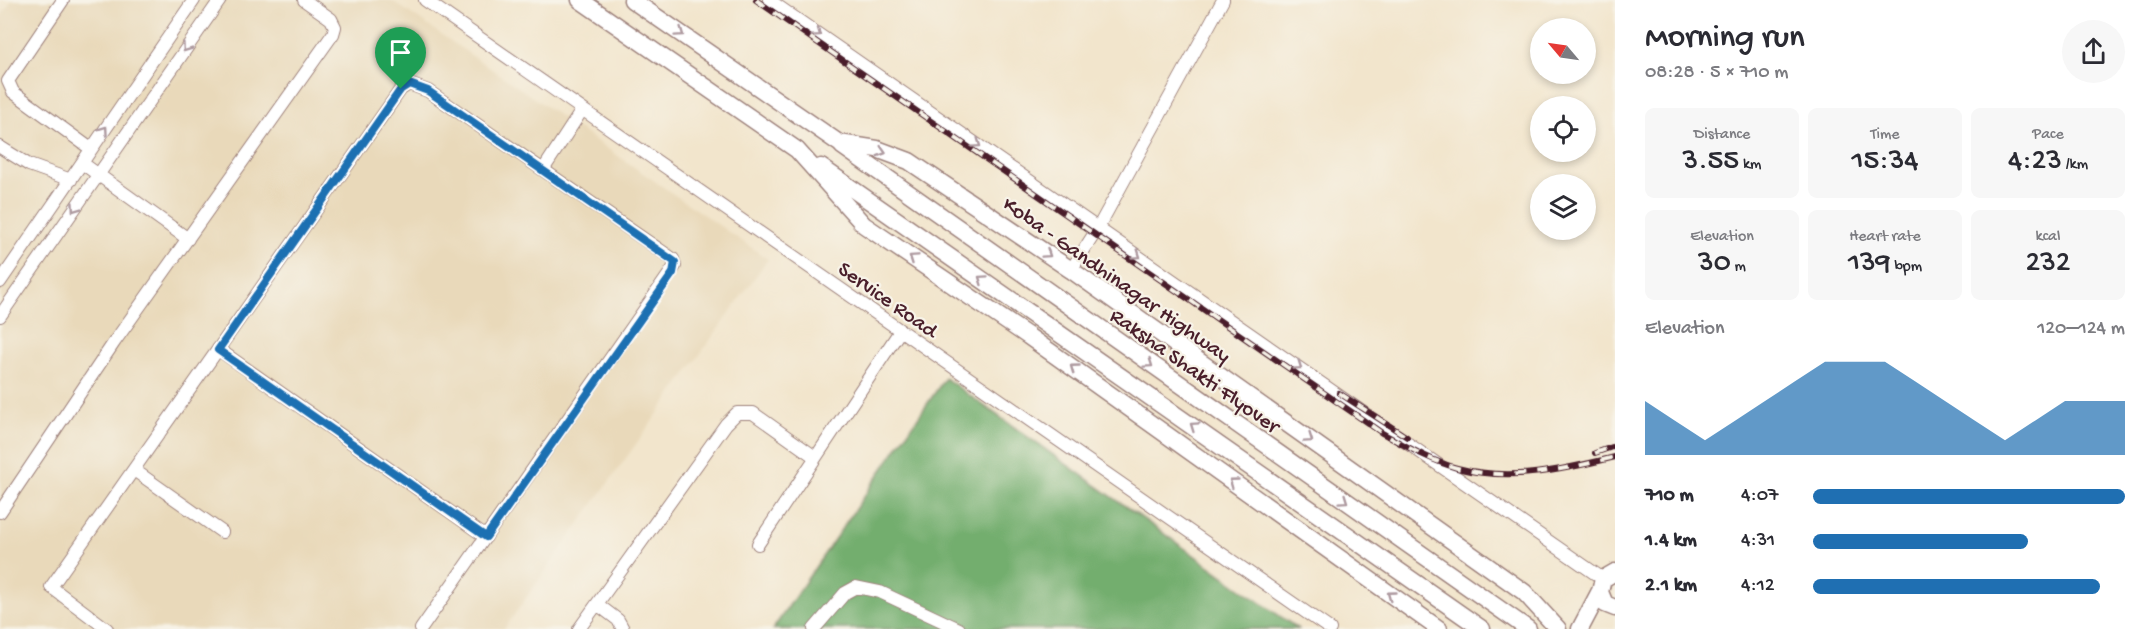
<!DOCTYPE html>
<meta charset="utf-8">
<style>
body{margin:0;font-family:"Gochi Hand",sans-serif;background:#f7f7f7;color:#2b2b33;height:100vh;display:flex;flex-direction:column;font-size:22px;white-space:nowrap}
*{box-sizing:border-box;margin:0}
p{font-size:20px;color:#7c7c81}
.icon{flex:none;width:33px;height:33px;fill:none;stroke:currentColor;stroke-width:2;stroke-linecap:round;stroke-linejoin:round}
.map{position:relative;flex:1;overflow:hidden}
.side{display:flex;flex-direction:column;background:#fff;width:540px}
.side>*{flex:none}
.needle{width:39px;rotate:299deg}
.fabs{position:absolute;left:1530px;top:18px;display:grid;gap:12px}
.fabs a{display:grid;place-items:center;width:66px;height:66px;border-radius:50%;background:#fff;box-shadow:0 3px 9px #0003;font-size:30px}
.pin{position:absolute;display:grid;place-items:center;width:51px;height:51px;color:#fff;margin:-62px -26px;border-radius:50% 50% 50% 0;rotate:-45deg;box-shadow:0 0 6px #0007}
.pin .icon{rotate:45deg}
.round{display:grid;place-items:center;flex:none;width:63px;height:63px;border-radius:32px;background:#f7f7f7}
.head{display:flex;align-items:center;justify-content:space-between;height:102px;padding:0 30px}
h1{font-size:33px;font-weight:600;line-height:45px}
.metrics{display:grid;grid-template-columns:repeat(3,1fr);gap:9px;height:102px;padding:6px 30px}
.metrics div{display:grid;align-content:center;border-radius:9px;background:#f7f7f7;text-align:center}
.metrics b{font-size:30px;font-weight:600}
.metrics small{font-size:16px;font-weight:400}
.metrics p{font-size:16px}
.chart{height:168px;padding:12px 30px}
.chart p{display:flex;justify-content:space-between}
.chart svg{width:100%;height:108px;margin-top:6px;fill:#1f6fb2;opacity:.7}
ul{padding:0 30px;list-style:none;font-size:20px}
li{display:grid;grid-template-columns:96px 72px 1fr;align-items:center;height:45px}
li i{height:15px;border-radius:8px;background:#1f6fb2}
main{display:flex;flex:1;min-height:0}
.map>svg:first-child{display:block}
.built{fill:#e9d9ba}
.forest{fill:#73ae6e;stroke:#5e664c;stroke-width:1.5}
.lines{fill:none;stroke-linecap:round;stroke-linejoin:round}
.minor-casing{stroke:#9e827c;stroke-width:14}
.major-casing{stroke:#9e827c;stroke-width:19}
.minor{stroke:#fff;stroke-width:12}
.major{stroke:#fff;stroke-width:16}
.rail-casing{stroke:#4a1f2b;stroke-width:6}
.rail{stroke:#f7f3e8;stroke-width:4;stroke-dasharray:11;stroke-linecap:butt}
.oneway{stroke:#ae9aa0}
.route-casing{stroke:#fff;stroke-width:12}
.route{stroke:#1f6fb2;stroke-width:8}
.labels{text-anchor:middle;stroke-width:4.5;stroke-linejoin:round;paint-order:stroke}
.street-label{font-size:22px;fill:#4a1f2b;stroke:#f7f3e8}
</style>
<main>
<div class="map">
<svg width="1615" height="629" viewBox="0 0 1615 629">
<rect width="100%" height="100%" fill="#f7f3e8"/>
<filter id="ink" filterUnits="userSpaceOnUse"><feTurbulence type="fractalNoise" baseFrequency=".0167" numOctaves="2"/><feDisplacementMap in="SourceGraphic" scale="12" xChannelSelector="R" yChannelSelector="G"/><feConvolveMatrix kernelMatrix="1 2 1 2 8 2 1 2 1" color-interpolation-filters="sRGB"/></filter>
<filter id="wash" filterUnits="userSpaceOnUse"><feTurbulence type="fractalNoise" baseFrequency=".008" numOctaves="4" result="noise"/><feDisplacementMap in="SourceGraphic" scale="24" xChannelSelector="R" yChannelSelector="G"/><feGaussianBlur stdDeviation="1.35" result="paint"/><feColorMatrix in="noise" values="0 0 0 0 0 0 0 0 0 0 0 0 0 0 0 0 0 1.4 0 .05"/><feComposite in="paint" operator="in"/></filter>
<g filter="url(#wash)">
<rect width="100%" height="100%" fill="#f2e5cc"/>
<path class="built" d="M 12,0 L 391,0 L 768,259 L 504,629 L 0,629 L 0,18 Z"/>
<path class="forest" d="M 945,378 L 1298,629 L 773,629 Z"/>
</g>
<g filter="url(#ink)">
<g class="lines">
<g class="minor-casing">
<path id="minor" d="M 63,0 L 8,81 L 13,92 L 91,149
M 425,0 L 1330,629
M 769,0 L 1603,579
M 0,147 L 29,165 L 71,180
M 82,163 L 188,239
M 543,170 L 582,110
M 1071,270 L 1098,228 L 1223,0
M 0,282 L 194,0
M 0,316 L 220,0
M 218,349 L 486,537
M 134,470 L 222,532
M 0,512 L 115,341 L 333,34 L 335,27 L 331,19 L 304,0
M 758,544 L 900,331
M 597,604 L 618,620 L 623,629
M 107,629 L 51,587 L 401,89 L 409,84 L 428,91 L 673,259 L 675,266 L 421,629
M 579,629 L 726,424 L 737,413 L 753,413 L 815,457
M 814,629 L 845,593 L 856,587 L 880,592 L 959,629"/>
</g>
<g class="major-casing">
<path id="major" d="M 580,0 L 797,150 L 864,225 L 1028,336 L 1439,629
M 632,0 L 839,143 L 877,149 L 909,161 L 1071,270 L 1524,592 L 1558,629
M 842,146 L 1528,629
M 821,167 L 1482,629
M 1615,572 L 1603,579 L 1600,592 L 1605,604 L 1615,608
M 1580,629 L 1600,591"/>
</g>
<use href="#minor" class="minor"/>
<use href="#major" class="major"/>
<g class="rail-casing">
<path id="rail" d="M 756,0 L 1382,433 C 1406,446 1431,461 1457,468 C 1510,482 1563,470 1615,457
M 1339,393 L 1407,437
M 1595,453 L 1615,446"/>
</g>
<use href="#rail" class="rail"/>
</g>
<defs><path id="oneway-chevron" d="M-2-3.5L2.5 0L-2 3.5" fill="none" stroke-width="1.6" stroke-linecap="round" stroke-linejoin="round" transform="scale(1.5)"/></defs>
<g class="oneway">
<use href="#oneway-chevron" transform="translate(680 33) rotate(35)"/>
<use href="#oneway-chevron" transform="translate(817 33) rotate(35)"/>
<use href="#oneway-chevron" transform="translate(186 48) rotate(125)"/>
<use href="#oneway-chevron" transform="translate(104 130) rotate(-55)"/>
<use href="#oneway-chevron" transform="translate(977 144) rotate(35)"/>
<use href="#oneway-chevron" transform="translate(882 152) rotate(17)"/>
<use href="#oneway-chevron" transform="translate(75 208) rotate(125)"/>
<use href="#oneway-chevron" transform="translate(1047 254) rotate(34)"/>
<use href="#oneway-chevron" transform="translate(1137 255) rotate(35)"/>
<use href="#oneway-chevron" transform="translate(913 258) rotate(-146)"/>
<use href="#oneway-chevron" transform="translate(982 279) rotate(-145)"/>
<use href="#oneway-chevron" transform="translate(1149 364) rotate(35)"/>
<use href="#oneway-chevron" transform="translate(1298 366) rotate(35)"/>
<use href="#oneway-chevron" transform="translate(1074 368) rotate(-144)"/>
<use href="#oneway-chevron" transform="translate(1194 426) rotate(-145)"/>
<use href="#oneway-chevron" transform="translate(1309 439) rotate(35)"/>
<use href="#oneway-chevron" transform="translate(1233 482) rotate(-144)"/>
<use href="#oneway-chevron" transform="translate(1344 500) rotate(35)"/>
<use href="#oneway-chevron" transform="translate(1391 595) rotate(-144)"/>
</g>
</g>
<g class="lines" filter="url(#ink)">
<g class="route-casing">
<path id="route" d="M 409,84 L 428,91 L 675,262 L 673,273 L 486,537 L 218,350 L 401,89 Z"/>
</g>
<use href="#route" class="route"/>
</g>
<g class="labels">
<g class="street-label">
<text transform="translate(1118 278) rotate(35)" y="8">Koba - Gandhinagar Highway</text>
<text transform="translate(889 298) rotate(35)" y="8">Service Road</text>
<text transform="translate(1196 369) rotate(35)" y="8">Raksha Shakti Flyover</text>
</g>
</g>
</svg>
<div class="fabs">
<a><svg class="needle" viewBox="-14 -14 28 28"><path d="M0-13l5 13h-10z" fill="#e53935"/><path d="M0 13l5-13h-10z" fill="#7c7c81"/></svg></a>
<a><svg class="icon" aria-label="locate" viewBox="0 0 24 24"><circle cx="12" cy="12" r="6"/><path d="M12 2v4M12 18v4M2 12h4M18 12h4"/></svg></a>
<a><svg class="icon" aria-label="layers" viewBox="0 0 24 24"><path d="M12 4l9 5-9 5-9-5zM3 14l9 5 9-5"/></svg></a>
</div>
<div class="pin" style="left:401px;top:89px;background:#1e9e55"><svg class="icon" aria-label="arrive" viewBox="0 0 24 24"><path d="M6 21V4h12l-3 4 3 4H6"/></svg></div>
</div>
<section class="side">
<div class="head"><div><h1>Morning run</h1><p>08:28 · 5 × 710 m</p></div><a class="round"><svg class="icon" aria-label="share" viewBox="0 0 24 24"><path d="M12 15V3M7 8l5-5 5 5M5 13v7h14v-7"/></svg></a></div>
<div class="metrics">
<div><p>Distance</p><b>3.55<small> km</small></b></div>
<div><p>Time</p><b>15:34</b></div>
<div><p>Pace</p><b>4:23<small> /km</small></b></div>
</div>
<div class="metrics">
<div><p>Elevation</p><b>30<small> m</small></b></div>
<div><p>Heart rate</p><b>139<small> bpm</small></b></div>
<div><p>kcal</p><b>232</b></div>
</div>
<div class="chart"><p><span>Elevation</span>120–124 m</p>
<svg viewBox="0 0 160 44" preserveAspectRatio="none"><path d="M0 44V22L10 30L20 38L30 30L40 22L50 14L60 6L70 6L80 6L90 14L100 22L110 30L120 38L130 30L140 22L150 22L160 22V44z"/></svg>
</div>
<ul>
<li><b>710 m</b>4:07<i style="width:100%"></i></li>
<li><b>1.4 km</b>4:31<i style="width:69%"></i></li>
<li><b>2.1 km</b>4:12<i style="width:92%"></i></li>
</ul>
</section>
</main>
